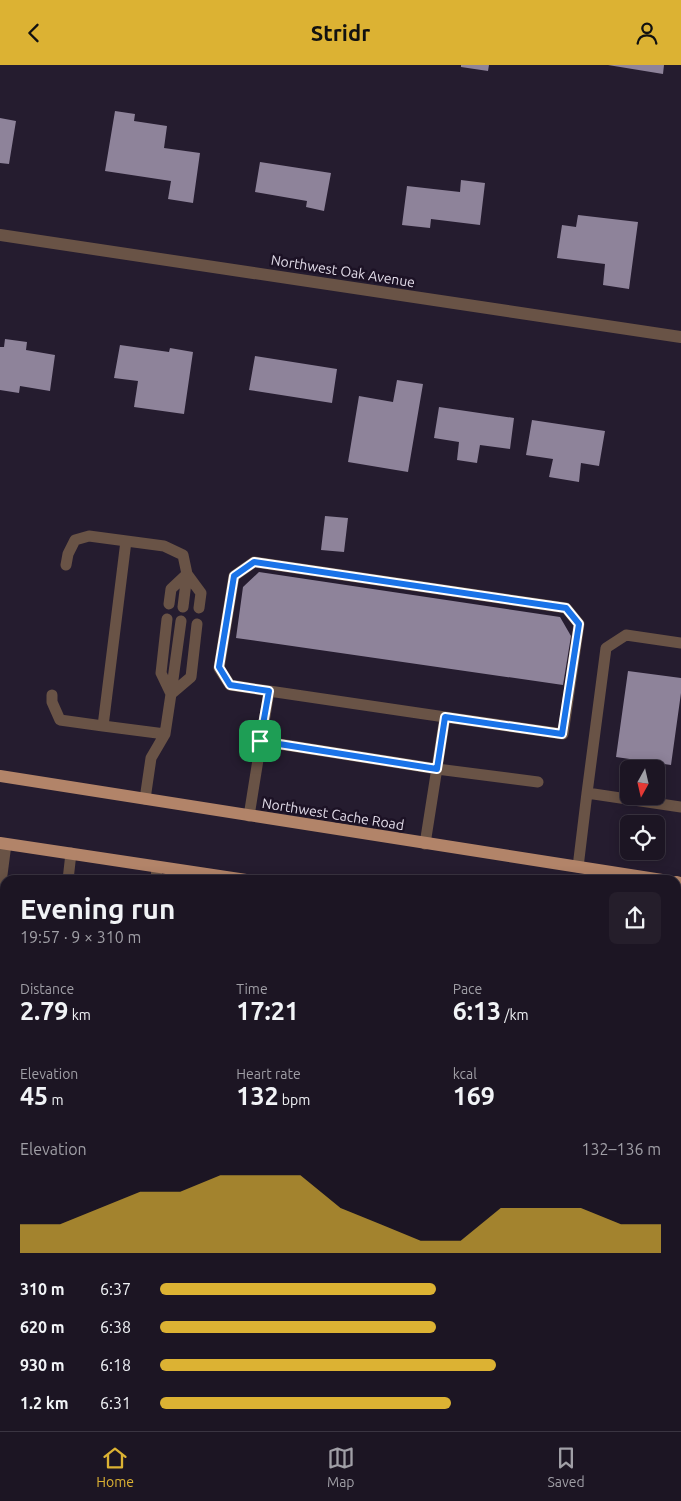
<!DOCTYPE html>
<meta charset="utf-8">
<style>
body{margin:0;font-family:Ubuntu,sans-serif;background:#251e2b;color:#f1f3f6;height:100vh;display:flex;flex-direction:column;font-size:19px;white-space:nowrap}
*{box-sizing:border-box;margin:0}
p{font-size:16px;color:#a09fa6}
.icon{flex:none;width:28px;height:28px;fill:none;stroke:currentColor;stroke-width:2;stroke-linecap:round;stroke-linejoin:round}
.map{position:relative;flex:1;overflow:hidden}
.side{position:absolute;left:0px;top:810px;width:681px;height:556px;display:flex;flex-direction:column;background:#1c1523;border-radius:15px 15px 0 0;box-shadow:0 2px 12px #0003,0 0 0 1px #3a3441}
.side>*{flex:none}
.needle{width:32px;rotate:188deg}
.buttons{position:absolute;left:620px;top:695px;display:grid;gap:10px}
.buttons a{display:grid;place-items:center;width:45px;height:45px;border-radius:8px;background:#1c1523;box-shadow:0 2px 12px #0003,0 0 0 1px #3a3441;font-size:25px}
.pin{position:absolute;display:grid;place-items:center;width:42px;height:42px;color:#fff;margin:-21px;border-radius:10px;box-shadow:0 2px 8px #0006}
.round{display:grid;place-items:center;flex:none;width:52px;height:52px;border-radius:8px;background:#251e2b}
.overview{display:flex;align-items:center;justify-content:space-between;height:85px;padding:0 20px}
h1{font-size:28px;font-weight:600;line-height:38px}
.figures{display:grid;grid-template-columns:repeat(3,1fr);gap:8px;height:85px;padding:5px 20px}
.figures div{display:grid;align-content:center}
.figures b{font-size:25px;font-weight:600}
.figures small{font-size:14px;font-weight:400}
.figures p{font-size:14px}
.chart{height:140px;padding:10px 20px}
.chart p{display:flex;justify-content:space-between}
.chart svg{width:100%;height:90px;margin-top:5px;fill:#dcb233;opacity:.7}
ul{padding:0 20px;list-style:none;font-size:16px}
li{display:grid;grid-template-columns:80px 60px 1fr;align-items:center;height:38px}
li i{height:12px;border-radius:6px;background:#dcb233}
header{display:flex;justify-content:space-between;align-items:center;height:65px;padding:0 20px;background:#dcb233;color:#111;font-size:22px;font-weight:600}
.dock{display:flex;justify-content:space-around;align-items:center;height:70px;border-top:1px solid #3a3441;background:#1c1523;font-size:14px;color:#a09fa6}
.dock a{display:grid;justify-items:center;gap:2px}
.dock .selected{color:#dcb233}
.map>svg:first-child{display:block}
.building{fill:#8e839a}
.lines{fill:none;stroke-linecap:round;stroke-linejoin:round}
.service{stroke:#695346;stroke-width:11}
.minor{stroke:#695346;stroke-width:12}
.primary{stroke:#b28469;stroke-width:12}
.route-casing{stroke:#fff;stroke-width:10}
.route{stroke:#1a73e8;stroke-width:6}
.labels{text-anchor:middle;stroke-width:5;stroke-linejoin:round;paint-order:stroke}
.street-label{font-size:14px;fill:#e3ddea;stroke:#1c1225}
</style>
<header><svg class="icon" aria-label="back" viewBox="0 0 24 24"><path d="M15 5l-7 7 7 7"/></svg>Stridr<svg class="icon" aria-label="person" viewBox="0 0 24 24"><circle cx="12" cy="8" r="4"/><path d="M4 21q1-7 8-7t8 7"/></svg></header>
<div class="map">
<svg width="681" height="1366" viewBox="0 0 681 1366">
<rect width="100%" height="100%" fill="#251c2f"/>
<path class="building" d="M 461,0 L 489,0 L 488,6 L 461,2 Z
M 608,0 L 664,0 L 663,9 Z
M 115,46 L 135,49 L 134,56 L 167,61 L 164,83 L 200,88 L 193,138 L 168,134 L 171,116 L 105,106 Z
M 0,53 L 16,56 L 9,99 L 0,98 Z
M 260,97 L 331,108 L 324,146 L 306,142 L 307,136 L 255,127 Z
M 461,115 L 485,118 L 480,160 L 431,154 L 430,163 L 402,160 L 407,121 L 460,127 Z
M 578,150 L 638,157 L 629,224 L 603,220 L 605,199 L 557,193 L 562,160 L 576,162 Z
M 5,274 L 27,277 L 26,285 L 55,290 L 50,326 L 20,321 L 19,328 L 0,325 L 0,282 L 4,282 Z
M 120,280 L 169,287 L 170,283 L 193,287 L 184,349 L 134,342 L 138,316 L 114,313 Z
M 255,291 L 337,304 L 332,338 L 249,325 Z
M 397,315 L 423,319 L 408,407 L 348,397 L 359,331 L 393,337 Z
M 439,342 L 514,353 L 510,384 L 480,380 L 477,398 L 457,395 L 459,377 L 434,373 Z
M 532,355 L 605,366 L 599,401 L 581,398 L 579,417 L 549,412 L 553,394 L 526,390 Z
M 325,451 L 348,453 L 344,487 L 321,485 Z
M 259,507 L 560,552 L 571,571 L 563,620 L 236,573 L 243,522 Z
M 628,606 L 681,613 L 681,628 L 671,700 L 616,692 Z
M 676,977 L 681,978 L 681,1006 L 676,1005 Z"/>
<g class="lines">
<path class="service" d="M 126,476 L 103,661 L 165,669
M 66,500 L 68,489 L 75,475 L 89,471 L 164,481 L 183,490 L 187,509 L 183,542
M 187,509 L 201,528 L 199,543
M 169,539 L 171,524 L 187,509
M 167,554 L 161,608 L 171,629
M 681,578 L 626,570 L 606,583 L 587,728 L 681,742
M 269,626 L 230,620 L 219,603 L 234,511 L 254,497 L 566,543 L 579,559 L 563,669 L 445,652
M 171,629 L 181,556
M 52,630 L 52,637 L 60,655 L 103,661
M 260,676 L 437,704 L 538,717
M 145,734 L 151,693 L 165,669 L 171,629 L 191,612 L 197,559
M 249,751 L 269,626 L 445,652 L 425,779
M 578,802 L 587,728
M 68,815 L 71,788
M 156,815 L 157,802
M 0,825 L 6,779
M 0,997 L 5,998
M 676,1112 L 681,1113"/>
<path class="minor" d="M 0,170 L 681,272
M 0,1197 L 5,1198
M 676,1300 L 681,1301"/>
<path class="primary" d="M 0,711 L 662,815
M 0,778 L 246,815
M 676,817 L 681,818
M 676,878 L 681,879"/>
</g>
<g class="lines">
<g class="route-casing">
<path id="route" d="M 254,497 L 566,543 L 579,559 L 562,669 L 445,652 L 437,704 L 260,676 L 269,626 L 230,620 L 219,602 L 234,511 Z"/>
</g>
<use href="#route" class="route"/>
</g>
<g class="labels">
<g class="street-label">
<text transform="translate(343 206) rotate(9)" y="5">Northwest Oak Avenue</text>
<text transform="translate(333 749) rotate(9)" y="5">Northwest Cache Road</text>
</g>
</g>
</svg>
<div class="buttons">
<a><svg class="needle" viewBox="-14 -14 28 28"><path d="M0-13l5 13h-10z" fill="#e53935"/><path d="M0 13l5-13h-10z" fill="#a09fa6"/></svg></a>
<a><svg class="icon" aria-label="locate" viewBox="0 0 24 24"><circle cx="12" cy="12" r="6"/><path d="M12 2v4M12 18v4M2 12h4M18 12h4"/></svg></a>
</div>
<div class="pin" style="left:260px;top:676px;background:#1e9e55"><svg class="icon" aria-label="arrive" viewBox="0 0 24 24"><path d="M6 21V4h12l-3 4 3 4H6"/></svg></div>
<section class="side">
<div class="overview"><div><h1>Evening run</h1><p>19:57 · 9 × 310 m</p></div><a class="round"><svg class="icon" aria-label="share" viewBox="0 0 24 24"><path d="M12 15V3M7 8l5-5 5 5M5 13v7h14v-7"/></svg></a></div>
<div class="figures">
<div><p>Distance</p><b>2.79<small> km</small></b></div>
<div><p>Time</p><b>17:21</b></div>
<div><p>Pace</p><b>6:13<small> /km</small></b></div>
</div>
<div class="figures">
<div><p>Elevation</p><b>45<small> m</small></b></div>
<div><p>Heart rate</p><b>132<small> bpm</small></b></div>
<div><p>kcal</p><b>169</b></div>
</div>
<div class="chart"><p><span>Elevation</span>132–136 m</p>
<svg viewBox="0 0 160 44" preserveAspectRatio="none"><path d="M0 44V30L10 30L20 22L30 14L40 14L50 6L60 6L70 6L80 22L90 30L100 38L110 38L120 22L130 22L140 22L150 30L160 30V44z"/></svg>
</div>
<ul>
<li><b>310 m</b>6:37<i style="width:55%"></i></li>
<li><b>620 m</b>6:38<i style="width:55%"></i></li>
<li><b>930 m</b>6:18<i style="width:67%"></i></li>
<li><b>1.2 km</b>6:31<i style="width:58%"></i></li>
</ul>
</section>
</div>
<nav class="dock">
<a class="selected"><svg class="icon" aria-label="home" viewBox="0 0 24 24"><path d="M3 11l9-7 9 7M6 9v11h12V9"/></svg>Home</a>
<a><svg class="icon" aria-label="map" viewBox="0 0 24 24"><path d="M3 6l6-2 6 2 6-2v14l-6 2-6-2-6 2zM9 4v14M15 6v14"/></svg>Map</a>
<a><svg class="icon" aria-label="saved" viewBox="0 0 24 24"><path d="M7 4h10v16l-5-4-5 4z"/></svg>Saved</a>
</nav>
